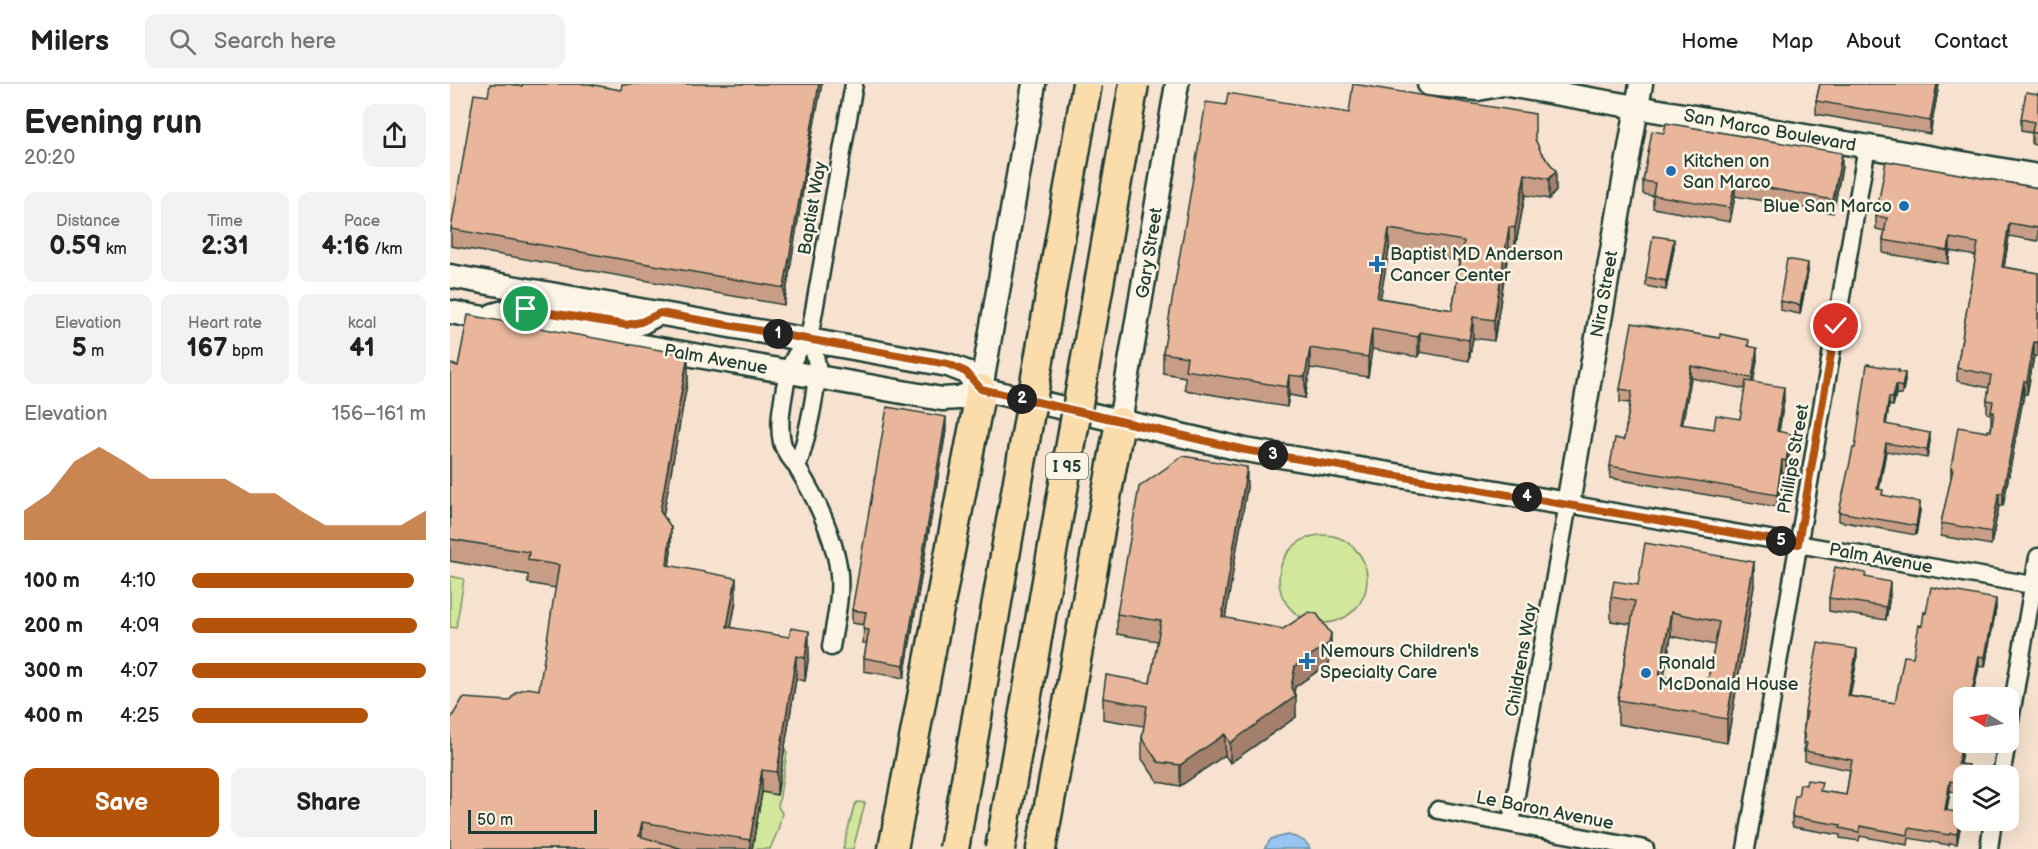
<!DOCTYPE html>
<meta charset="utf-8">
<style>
body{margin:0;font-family:"Balsamiq Sans",sans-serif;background:#f2f2f2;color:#202124;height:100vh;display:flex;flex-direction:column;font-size:22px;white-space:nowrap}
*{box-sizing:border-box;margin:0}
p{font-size:20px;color:#757577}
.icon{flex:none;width:33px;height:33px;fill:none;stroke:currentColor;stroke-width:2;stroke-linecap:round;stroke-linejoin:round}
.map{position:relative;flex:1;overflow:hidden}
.details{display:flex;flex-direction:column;background:#fff;width:450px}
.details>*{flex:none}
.needle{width:39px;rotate:280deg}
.controls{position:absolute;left:1503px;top:603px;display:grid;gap:12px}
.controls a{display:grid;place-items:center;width:66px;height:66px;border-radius:12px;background:#fff;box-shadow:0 6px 24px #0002;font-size:30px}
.scale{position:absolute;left:18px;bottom:15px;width:129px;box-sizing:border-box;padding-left:6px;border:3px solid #1f3d34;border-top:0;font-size:16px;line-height:21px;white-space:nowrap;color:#1f3d34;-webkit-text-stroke:4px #fcf5e5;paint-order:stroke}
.pin{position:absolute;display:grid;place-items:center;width:51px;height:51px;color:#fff;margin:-26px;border:3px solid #fff;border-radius:50%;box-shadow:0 2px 6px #0007}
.km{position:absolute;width:30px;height:30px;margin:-15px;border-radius:50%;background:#222;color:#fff;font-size:16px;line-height:30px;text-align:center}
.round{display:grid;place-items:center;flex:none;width:63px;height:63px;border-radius:12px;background:#f2f2f2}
.head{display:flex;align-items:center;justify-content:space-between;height:102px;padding:0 24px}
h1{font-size:33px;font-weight:800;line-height:45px}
.stats{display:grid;grid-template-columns:repeat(3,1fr);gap:9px;height:102px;padding:6px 24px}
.stats div{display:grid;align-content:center;border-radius:12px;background:#f2f2f2;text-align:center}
.stats b{font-size:26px;font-weight:800}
.stats small{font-size:16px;font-weight:400}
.stats p{font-size:16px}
.chart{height:168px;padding:12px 24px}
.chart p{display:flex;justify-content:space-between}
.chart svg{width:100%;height:108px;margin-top:6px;fill:#b45309;opacity:.7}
.action{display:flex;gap:12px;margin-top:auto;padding:12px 24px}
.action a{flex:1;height:69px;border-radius:12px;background:#b45309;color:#fff;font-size:24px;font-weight:800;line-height:69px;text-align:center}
.action a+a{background:#f2f2f2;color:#202124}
ul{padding:0 24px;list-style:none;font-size:20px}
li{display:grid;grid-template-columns:96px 72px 1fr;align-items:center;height:45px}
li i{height:15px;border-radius:8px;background:#b45309}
header{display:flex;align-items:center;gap:36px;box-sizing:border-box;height:84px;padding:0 30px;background:#fff;border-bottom:2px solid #e0e0e0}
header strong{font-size:28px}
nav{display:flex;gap:33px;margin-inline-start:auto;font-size:21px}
.search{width:420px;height:54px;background:#f2f2f2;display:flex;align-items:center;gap:15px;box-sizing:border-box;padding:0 21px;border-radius:12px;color:#757577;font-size:22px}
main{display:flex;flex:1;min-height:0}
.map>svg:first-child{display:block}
.green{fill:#d2e79c;stroke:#789268;stroke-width:1.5}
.water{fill:#97c4f1;stroke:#678ea5;stroke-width:1.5}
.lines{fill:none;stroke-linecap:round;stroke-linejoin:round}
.street-casing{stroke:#1f3d34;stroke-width:21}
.secondary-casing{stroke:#1f3d34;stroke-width:27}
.highway-casing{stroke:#1f3d34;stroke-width:33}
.street{stroke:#fcf5e5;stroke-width:16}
.secondary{stroke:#fcf5e5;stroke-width:22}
.highway{stroke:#faddab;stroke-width:28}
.highway-bridge-casing{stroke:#1f3d34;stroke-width:33;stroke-linecap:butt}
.highway-bridge{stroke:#faddab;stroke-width:28}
.wall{fill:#c89d85;stroke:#1f3d34;stroke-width:1.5;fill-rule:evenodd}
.shaded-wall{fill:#a37f6c;stroke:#1f3d34;stroke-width:1.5}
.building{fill:#e9b69b;stroke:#1f3d34;stroke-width:1.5;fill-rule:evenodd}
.route-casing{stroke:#fff;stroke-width:12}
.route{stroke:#b45309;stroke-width:8}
.poi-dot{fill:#1f6fb2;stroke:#fcf5e5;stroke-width:2}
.labels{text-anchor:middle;stroke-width:5;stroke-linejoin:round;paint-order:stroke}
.shield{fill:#fcf5e5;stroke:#617469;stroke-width:1.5}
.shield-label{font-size:16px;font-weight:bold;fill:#1f3d34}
.street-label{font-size:18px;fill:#1f3d34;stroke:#fcf5e5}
.poi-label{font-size:18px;fill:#1f3d34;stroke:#fcf5e5;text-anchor:start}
</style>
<header>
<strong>Milers</strong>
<div class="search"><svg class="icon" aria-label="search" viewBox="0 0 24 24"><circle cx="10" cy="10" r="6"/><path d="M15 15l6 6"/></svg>Search here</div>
<nav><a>Home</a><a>Map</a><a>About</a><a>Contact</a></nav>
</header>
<main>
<section class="details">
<div class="head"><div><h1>Evening run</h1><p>20:20</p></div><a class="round"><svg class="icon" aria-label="share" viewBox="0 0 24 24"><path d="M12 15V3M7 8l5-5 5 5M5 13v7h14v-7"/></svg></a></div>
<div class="stats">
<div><p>Distance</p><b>0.59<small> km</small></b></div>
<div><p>Time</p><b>2:31</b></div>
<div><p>Pace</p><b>4:16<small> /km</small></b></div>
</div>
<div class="stats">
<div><p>Elevation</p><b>5<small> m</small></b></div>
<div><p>Heart rate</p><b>167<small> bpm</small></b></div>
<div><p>kcal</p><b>41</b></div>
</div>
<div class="chart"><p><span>Elevation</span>156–161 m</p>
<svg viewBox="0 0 160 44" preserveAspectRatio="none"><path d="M0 44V32L10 25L20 12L30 6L40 12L50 19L60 19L70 19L80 19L90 25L100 25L110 32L120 38L130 38L140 38L150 38L160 32V44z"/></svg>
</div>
<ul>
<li><b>100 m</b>4:10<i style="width:95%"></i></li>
<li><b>200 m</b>4:09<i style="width:96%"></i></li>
<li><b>300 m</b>4:07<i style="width:100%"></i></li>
<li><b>400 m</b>4:25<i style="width:75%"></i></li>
</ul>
<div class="action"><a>Save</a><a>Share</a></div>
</section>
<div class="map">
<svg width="1588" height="765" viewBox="0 0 1588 765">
<rect width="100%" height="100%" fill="#f6e2cf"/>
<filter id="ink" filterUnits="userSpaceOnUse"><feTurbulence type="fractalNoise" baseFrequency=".0167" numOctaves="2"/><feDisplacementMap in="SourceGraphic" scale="12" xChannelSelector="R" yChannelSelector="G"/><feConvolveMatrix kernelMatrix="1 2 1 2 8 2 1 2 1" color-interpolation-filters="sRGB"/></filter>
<g filter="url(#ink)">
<path class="green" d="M829 495a44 44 0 1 1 88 0a44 44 0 1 1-88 0Z
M 0,492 L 14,495 L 6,544 L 0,543 Z
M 334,664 L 337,669 L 328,723 L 332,729 L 328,746 L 320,765 L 302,765 L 312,708 L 327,710 Z
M 407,718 L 415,719 L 403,765 L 393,765 L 404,722 Z"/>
<path class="water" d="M 838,751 C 847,754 856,755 860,765 L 814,765 L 821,755 Z"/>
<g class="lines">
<g class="street-casing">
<path id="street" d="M 359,255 C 344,269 339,283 335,303 C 332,321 328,340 332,358 C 334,369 343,375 348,385 C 364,411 379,443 386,472 C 394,503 386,533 381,563
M 347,383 C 355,362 368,304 367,282 C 366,273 363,264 359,255 L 404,0
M 1558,648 L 1588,473
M 1551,692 L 1557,658
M 988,726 L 1195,765
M 1061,739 L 1118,420 L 1588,502
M 1296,765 L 1417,62
M 1539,765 L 1543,736"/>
</g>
<g class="secondary-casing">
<path id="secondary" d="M 979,0 L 1028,5 L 1053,0
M 1052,0 L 1588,92
M 0,192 L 498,281 L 516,288 L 531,305
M 0,228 L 492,315 L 509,314 L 531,305 L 795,366 L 1118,420 L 1191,0
M 43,231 L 64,225 L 76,225 L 176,241 L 191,239 L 209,229
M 531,305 L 584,0
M 670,338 L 727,0"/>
</g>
<g class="highway-casing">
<path id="highway" d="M 443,765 L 531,305
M 591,765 L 670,338"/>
</g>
<use href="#street" class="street"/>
<use href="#secondary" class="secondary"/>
<use href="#highway" class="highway"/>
<g class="highway-bridge-casing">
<path id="highway-bridge" d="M 504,765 L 637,0
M 550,765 L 684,0"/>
</g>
<use href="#highway-bridge" class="highway-bridge"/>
</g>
<path class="wall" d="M 1370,0 L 1489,0 L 1480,50 L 1366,30 L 1366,17 Z
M 72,2 L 360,63 L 334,221 L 1,162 L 1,145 L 38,12 Z
M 1588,10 L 1588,62 L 1582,60 L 1582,49 L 1571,47 L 1571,35 Z
M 776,21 L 899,29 L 1085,55 L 1106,107 L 1099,115 L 1075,111 L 1065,165 L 1059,164 L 1044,257 L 1023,254 L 1019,277 L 970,268 L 968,273 L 922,265 L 918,293 L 860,284 L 855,314 L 839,311 L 837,323 L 735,306 L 735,293 L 713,289 L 713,269 ZM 939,165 L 1010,177 L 1002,226 L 930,214 Z
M 1392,83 L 1383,129 L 1285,112 L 1280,138 L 1203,124 L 1203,112 L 1193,110 L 1193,97 Z
M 1588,104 L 1588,157 L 1559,152 L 1554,183 L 1588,189 L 1588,272 L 1584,272 L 1577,310 L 1574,310 L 1553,422 L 1549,422 L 1541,461 L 1491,452 L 1491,439 L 1501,396 L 1501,384 L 1538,348 L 1541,347 L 1541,330 L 1537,329 L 1537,316 L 1539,304 L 1507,297 L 1507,284 L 1526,172 L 1500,167 L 1498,180 L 1433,169 L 1433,156 L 1435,147 L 1426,145 L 1426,132 Z
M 1224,164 L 1216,206 L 1196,202 L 1196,193 Z
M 1358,188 L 1350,230 L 1330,226 L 1330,217 Z
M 1299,262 L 1307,276 L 1303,298 L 1334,316 L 1329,348 L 1341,362 L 1336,389 L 1332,389 L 1327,423 L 1160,394 L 1160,382 L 1174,356 L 1180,319 L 1170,318 L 1170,305 ZM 1241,294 L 1295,305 L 1290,335 L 1264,345 L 1232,341 Z
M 0,280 L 8,282 L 238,294 L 213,431 L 221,466 L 219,482 L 286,517 L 281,543 L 359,570 L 355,597 L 346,595 L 327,711 L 312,708 L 302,765 L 0,765 L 59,617 L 89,606 L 106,504 L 78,499 L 78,491 L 0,477 Z
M 1449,288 L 1455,297 L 1452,311 L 1446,310 L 1443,322 L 1439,321 L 1436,340 L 1480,357 L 1477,374 L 1436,367 L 1429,406 L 1433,411 L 1470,426 L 1466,451 L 1389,437 L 1389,428 L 1405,364 Z
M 496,346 L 454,594 L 414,587 L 414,574 L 417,559 L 413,559 L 414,541 L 402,539 L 402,526 Z
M 797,403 L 775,534 L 881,571 L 879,579 L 845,603 L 844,608 L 846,633 L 780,679 L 775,671 L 730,702 L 708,698 L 692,675 L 692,654 L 694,642 L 653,635 L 653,614 L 700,599 L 708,557 L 667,550 L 667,530 Z
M 1188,501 L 1304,502 L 1277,659 L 1168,640 L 1168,616 L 1181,540 L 1161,537 L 1161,513 ZM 1221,552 L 1265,561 L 1257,601 L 1214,593 Z
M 1440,511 L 1436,536 L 1379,527 L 1379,514 Z
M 1546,524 L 1535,583 L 1529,582 L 1522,614 L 1514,614 L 1510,680 L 1519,691 L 1514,692 L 1514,709 L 1500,707 L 1497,726 L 1511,739 L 1507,760 L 1500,759 L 1499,761 L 1459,754 L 1458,761 L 1410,752 L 1409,757 L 1390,754 L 1390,751 L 1343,743 L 1342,740 L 1342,730 L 1348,712 L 1372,707 L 1396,711 L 1400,686 L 1355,677 L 1355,668 L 1354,668 L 1354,660 L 1353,660 L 1355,627 L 1407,575 L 1400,612 L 1445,619 L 1463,573 L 1472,542 Z"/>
<path class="shaded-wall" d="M 369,0 L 372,0 L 360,63 L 334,221 L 334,204 Z
M 1487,0 L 1489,0 L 1480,50 L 1480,37 Z
M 1392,69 L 1392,83 L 1383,129 L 1383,116 Z
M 1106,87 L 1106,107 L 1099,115 L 1099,95 Z
M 1075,90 L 1075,111 L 1065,165 L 1065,144 Z
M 1285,98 L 1285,112 L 1280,138 L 1280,124 Z
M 1559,139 L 1559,152 L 1552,196 L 1552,183 Z
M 1059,143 L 1059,164 L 1044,257 L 1044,236 Z
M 939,145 L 939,165 L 927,234 L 927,214 Z
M 1500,154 L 1500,167 L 1498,180 L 1498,167 Z
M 1224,155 L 1224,164 L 1216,206 L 1216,197 Z
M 1358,179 L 1358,188 L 1350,230 L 1350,221 Z
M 1023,233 L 1023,254 L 1019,277 L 1019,256 Z
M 922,245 L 922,265 L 918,293 L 918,273 Z
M 970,248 L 970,268 L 968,273 L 968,253 Z
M 1584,258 L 1584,272 L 1577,310 L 1577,297 Z
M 860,264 L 860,284 L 855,314 L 855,293 Z
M 1307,264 L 1307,276 L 1302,306 L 1302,294 Z
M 238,271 L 238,294 L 210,450 L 210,427 Z
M 1241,282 L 1241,294 L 1230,353 L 1230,340 Z
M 1455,289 L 1455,297 L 1452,311 L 1452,303 Z
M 839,291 L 839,311 L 837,323 L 837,303 Z
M 1574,297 L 1574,310 L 1553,422 L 1553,409 Z
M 1446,301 L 1446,310 L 1443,322 L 1443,314 Z
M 1334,303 L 1334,316 L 1327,359 L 1327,347 Z
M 1439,313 L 1439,321 L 1435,348 L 1435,340 Z
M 496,333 L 496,346 L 454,594 L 454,581 Z
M 1480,349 L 1480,357 L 1477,374 L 1477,366 Z
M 1341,350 L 1341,362 L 1336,389 L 1336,377 Z
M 1436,359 L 1436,367 L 1427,414 L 1427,405 Z
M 1332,376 L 1332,389 L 1327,423 L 1327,411 Z
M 797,383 L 797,403 L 772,554 L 772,533 Z
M 1549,409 L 1549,422 L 1541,461 L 1541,448 Z
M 1470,418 L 1470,426 L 1466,451 L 1466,442 Z
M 221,443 L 221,466 L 217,504 L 217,481 Z
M 1304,478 L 1304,502 L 1277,659 L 1277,635 Z
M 286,494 L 286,517 L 277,565 L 277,543 Z
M 1440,498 L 1440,511 L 1436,536 L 1436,523 Z
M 1546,515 L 1546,524 L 1535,583 L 1535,573 Z
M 1221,528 L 1221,552 L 1209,616 L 1209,593 Z
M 359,547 L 359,570 L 355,597 L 355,574 Z
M 881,550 L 881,571 L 879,579 L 845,603 L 842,615 L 846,612 L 846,633 L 780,679 L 780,659 L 841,604 L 845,582 Z
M 1407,565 L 1407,575 L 1398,622 L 1398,612 Z
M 346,572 L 346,595 L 327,711 L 327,688 Z
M 1529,572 L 1529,582 L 1522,614 L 1521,614 Z
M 775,650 L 775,671 L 730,702 L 730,681 Z
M 1514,650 L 1514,658 L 1509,685 L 1509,675 Z
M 312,686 L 312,708 L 302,765 L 300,765 L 300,756 Z
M 1500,697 L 1500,707 L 1495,736 L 1495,726 Z
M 1511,729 L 1511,739 L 1507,760 L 1507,750 Z
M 192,738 L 192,761 L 189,752 Z"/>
<path class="building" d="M 40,0 L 59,0 L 72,2 L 72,0 L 139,0 L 171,6 L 172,0 L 369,0 L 334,204 L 1,145 L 24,10 L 38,12 Z
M 903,0 L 1085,30 L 1085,55 L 1091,68 L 1106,87 L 1099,95 L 1075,90 L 1065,144 L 1059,143 L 1044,236 L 1023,233 L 1019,256 L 970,248 L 968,253 L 922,245 L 918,273 L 860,264 L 855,293 L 839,291 L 837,303 L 735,286 L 737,273 L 713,269 L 756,18 L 776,21 L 778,9 L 899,29 ZM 939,145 L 1014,157 L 1002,226 L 927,214 Z
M 1370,0 L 1487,0 L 1480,37 L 1366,17 Z
M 1576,8 L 1588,10 L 1588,50 L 1582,48 L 1584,38 L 1571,35 Z
M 1216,39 L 1392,69 L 1383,116 L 1285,98 L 1280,124 L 1203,111 L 1205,99 L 1193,97 L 1202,47 L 1214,49 Z
M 1436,77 L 1588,104 L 1588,144 L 1559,139 L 1552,183 L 1588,189 L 1588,259 L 1584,258 L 1577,297 L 1574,297 L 1553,409 L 1549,409 L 1541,448 L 1491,439 L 1503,385 L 1501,384 L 1508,343 L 1538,348 L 1538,346 L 1541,347 L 1544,328 L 1541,328 L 1543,317 L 1537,316 L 1541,291 L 1507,284 L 1528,159 L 1500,154 L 1498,167 L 1433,156 L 1437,134 L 1426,132 Z
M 1203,152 L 1224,155 L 1216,197 L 1196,193 Z
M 1337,175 L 1358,179 L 1350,221 L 1330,217 Z
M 18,231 L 238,271 L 210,427 L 221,443 L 217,481 L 286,494 L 277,543 L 339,553 L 341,544 L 359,547 L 355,574 L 346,572 L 327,688 L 312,686 L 300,756 L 192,738 L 189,752 L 233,765 L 0,765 L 0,636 L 13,614 L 59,617 L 66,608 L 78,604 L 89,606 L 109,481 L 78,476 L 79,468 L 0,455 L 0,280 L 8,282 Z
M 1182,239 L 1270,254 L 1270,250 L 1299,256 L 1298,262 L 1307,264 L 1302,294 L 1241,282 L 1230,340 L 1264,345 L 1266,331 L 1290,335 L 1296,297 L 1334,303 L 1327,347 L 1341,350 L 1336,377 L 1332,376 L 1327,411 L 1160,382 L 1165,354 L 1174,356 L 1182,307 L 1170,305 Z
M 1417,280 L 1449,286 L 1448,288 L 1455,289 L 1452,303 L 1446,301 L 1443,314 L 1439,313 L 1435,340 L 1480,349 L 1477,366 L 1436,359 L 1427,405 L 1433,406 L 1432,411 L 1470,418 L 1466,442 L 1389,428 L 1403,364 L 1405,364 Z
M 437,323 L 496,333 L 454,581 L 414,574 L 419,546 L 413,545 L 416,528 L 402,526 Z
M 733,372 L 797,383 L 772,533 L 833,545 L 859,528 L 867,530 L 881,550 L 879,559 L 845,582 L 841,604 L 846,612 L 780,659 L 775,650 L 730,681 L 708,678 L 692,654 L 697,622 L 653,614 L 656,591 L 700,599 L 711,537 L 667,530 L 689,403 Z
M 1195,459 L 1304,478 L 1277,635 L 1168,616 L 1185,517 L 1161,513 L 1164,497 L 1188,501 ZM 1221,528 L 1269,538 L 1257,601 L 1209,593 Z
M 1385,483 L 1416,489 L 1415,493 L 1440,498 L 1436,523 L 1379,514 Z
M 1481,503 L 1546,515 L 1535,573 L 1529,572 L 1521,614 L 1514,614 L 1514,650 L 1508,680 L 1519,681 L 1517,692 L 1514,692 L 1514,699 L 1500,697 L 1495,726 L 1511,729 L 1507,750 L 1500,749 L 1499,751 L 1459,744 L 1458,751 L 1410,742 L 1409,748 L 1390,744 L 1391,741 L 1343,733 L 1342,730 L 1345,712 L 1348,712 L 1350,700 L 1356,701 L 1357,696 L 1372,698 L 1370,707 L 1396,711 L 1402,676 L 1355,667 L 1357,659 L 1354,658 L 1355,650 L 1353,650 L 1357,628 L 1355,627 L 1368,559 L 1407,565 L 1398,612 L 1445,619 L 1454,572 L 1463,573 L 1469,541 L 1472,542 L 1474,528 L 1476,529 Z"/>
</g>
<g class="lines" filter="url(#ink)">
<g class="route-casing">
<path id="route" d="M 76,225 L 176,241 L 191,238 L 210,229 L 498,280 L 516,288 L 531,305 L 795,366 L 1348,460 L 1386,242"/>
</g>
<use href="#route" class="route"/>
</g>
<g class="poi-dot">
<circle cx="1221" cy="87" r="6"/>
<circle cx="1454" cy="122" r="6"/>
<path d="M924 171h6v6h6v6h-6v6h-6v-6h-6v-6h6z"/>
<path d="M854 568h6v6h6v6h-6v6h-6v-6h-6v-6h6z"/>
<circle cx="1196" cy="589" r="6"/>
</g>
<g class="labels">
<rect class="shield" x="596" y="369" width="42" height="26" rx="4.5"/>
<g class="shield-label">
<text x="617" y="388">I 95</text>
</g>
<g class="street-label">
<text transform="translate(1320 46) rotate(10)" y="6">San Marco Boulevard</text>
<text transform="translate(362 124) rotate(-80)" y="6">Baptist Way</text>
<text transform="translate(699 169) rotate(-81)" y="6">Gary Street</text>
<text transform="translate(1154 210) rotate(-80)" y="6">Nira Street</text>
<text transform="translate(266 275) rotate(10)" y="6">Palm Avenue</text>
<text transform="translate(1343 375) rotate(-80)" y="6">Phillips Street</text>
<text transform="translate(1431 474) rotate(10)" y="6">Palm Avenue</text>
<text transform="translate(1071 576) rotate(-80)" y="6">Childrens Way</text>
<text transform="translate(1095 726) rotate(11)" y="6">Le Baron Avenue</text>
</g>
<g class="poi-label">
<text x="1233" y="83">Kitchen on<tspan x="1233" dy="21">San Marco</tspan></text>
<text x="1442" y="128" text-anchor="end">Blue San Marco</text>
<text x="940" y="176">Baptist MD Anderson<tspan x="940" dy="21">Cancer Center</tspan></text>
<text x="870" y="573">Nemours Children's<tspan x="870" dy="21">Specialty Care</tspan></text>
<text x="1208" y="585">Ronald<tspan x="1208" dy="21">McDonald House</tspan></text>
</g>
</g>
</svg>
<div class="controls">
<a><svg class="needle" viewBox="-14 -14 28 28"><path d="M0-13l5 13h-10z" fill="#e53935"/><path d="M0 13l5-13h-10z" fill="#757577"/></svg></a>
<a><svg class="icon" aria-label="layers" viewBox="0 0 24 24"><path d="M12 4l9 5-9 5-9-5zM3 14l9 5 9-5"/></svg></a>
</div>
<div class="scale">50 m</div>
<div class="pin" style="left:76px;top:225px;background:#1e9e55"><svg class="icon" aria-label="arrive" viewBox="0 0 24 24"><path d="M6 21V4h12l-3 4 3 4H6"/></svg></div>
<div class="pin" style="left:1386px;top:242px;background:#d93025"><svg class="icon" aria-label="check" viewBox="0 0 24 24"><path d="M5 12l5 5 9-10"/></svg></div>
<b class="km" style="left:328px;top:250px">1</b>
<b class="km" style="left:572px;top:315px">2</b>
<b class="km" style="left:823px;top:371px">3</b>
<b class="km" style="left:1077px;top:413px">4</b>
<b class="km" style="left:1331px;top:457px">5</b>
</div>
</main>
